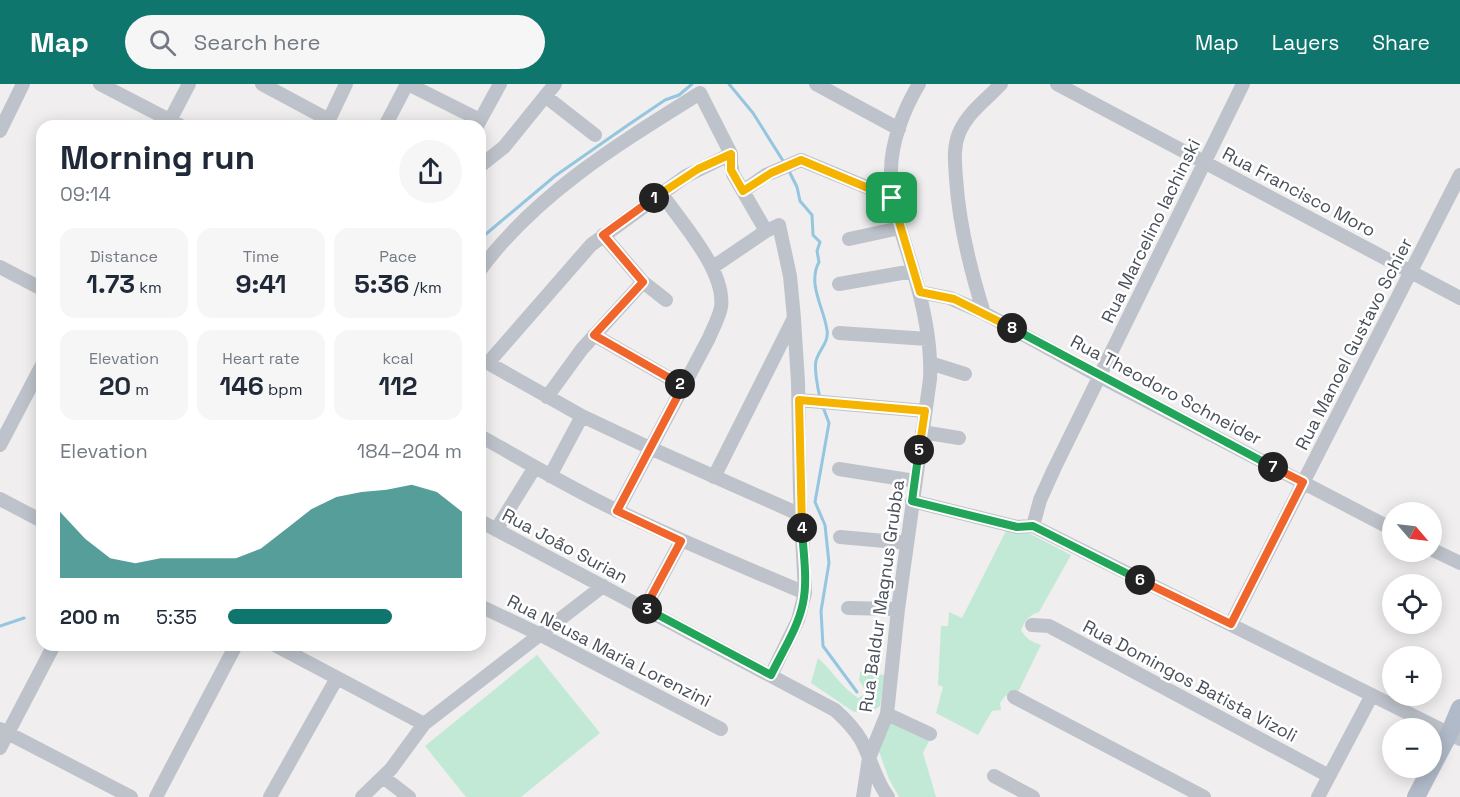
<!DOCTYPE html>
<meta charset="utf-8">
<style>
body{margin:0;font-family:"Space Grotesk",sans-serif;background:#f6f6f7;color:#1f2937;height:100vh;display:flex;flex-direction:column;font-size:22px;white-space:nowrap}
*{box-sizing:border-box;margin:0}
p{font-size:20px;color:#747a83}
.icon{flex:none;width:33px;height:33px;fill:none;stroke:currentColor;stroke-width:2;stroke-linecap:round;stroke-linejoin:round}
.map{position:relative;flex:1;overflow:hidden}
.drawer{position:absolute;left:36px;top:36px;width:450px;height:531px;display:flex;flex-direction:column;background:#fff;border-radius:18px;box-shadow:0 3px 15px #0003}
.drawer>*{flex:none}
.needle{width:39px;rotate:118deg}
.buttons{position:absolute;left:1382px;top:418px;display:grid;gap:12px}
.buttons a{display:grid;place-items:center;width:60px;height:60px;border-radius:50%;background:#fff;box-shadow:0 3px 15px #0003;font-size:30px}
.pin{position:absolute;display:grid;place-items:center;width:51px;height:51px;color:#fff;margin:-26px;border-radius:12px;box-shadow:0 3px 9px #0006}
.km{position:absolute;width:30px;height:30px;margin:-15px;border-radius:50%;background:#222;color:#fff;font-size:16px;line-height:30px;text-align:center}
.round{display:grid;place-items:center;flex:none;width:63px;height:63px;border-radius:32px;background:#f6f6f7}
.headline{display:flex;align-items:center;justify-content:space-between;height:102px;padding:0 24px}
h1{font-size:33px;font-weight:700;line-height:45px}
.figures{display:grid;grid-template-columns:repeat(3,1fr);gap:9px;height:102px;padding:6px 24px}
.figures div{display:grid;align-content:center;border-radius:15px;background:#f6f6f7;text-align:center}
.figures b{font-size:26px;font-weight:700}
.figures small{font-size:16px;font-weight:400}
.figures p{font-size:16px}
.chart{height:168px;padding:12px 24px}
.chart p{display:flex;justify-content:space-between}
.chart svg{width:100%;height:108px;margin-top:6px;fill:#0f766e;opacity:.7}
ul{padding:0 24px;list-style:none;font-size:20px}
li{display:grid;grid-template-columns:96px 72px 1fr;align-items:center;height:45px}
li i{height:15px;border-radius:8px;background:#0f766e}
header{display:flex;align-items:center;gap:36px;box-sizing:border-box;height:84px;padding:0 30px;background:#0f766e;color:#fff}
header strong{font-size:28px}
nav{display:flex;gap:33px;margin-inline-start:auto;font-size:21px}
.search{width:420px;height:54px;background:#f6f6f7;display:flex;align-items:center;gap:15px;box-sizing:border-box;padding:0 21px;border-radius:33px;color:#747a83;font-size:22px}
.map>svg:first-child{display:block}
.green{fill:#c2e9d6}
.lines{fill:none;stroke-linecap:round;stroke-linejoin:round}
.stream{stroke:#94c6e0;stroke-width:3}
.minor{stroke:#bec3cb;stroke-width:14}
.major{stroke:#b1bac9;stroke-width:18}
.split-1-casing{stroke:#fff;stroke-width:12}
.split-2-casing{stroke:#fff;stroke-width:12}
.split-3-casing{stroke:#fff;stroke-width:12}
.split-4-casing{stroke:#fff;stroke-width:12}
.split-5-casing{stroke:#fff;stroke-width:12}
.split-6-casing{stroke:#fff;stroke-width:12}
.split-7-casing{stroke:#fff;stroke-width:12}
.split-8-casing{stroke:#fff;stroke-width:12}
.split-9-casing{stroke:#fff;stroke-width:12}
.split-1{stroke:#f5b400;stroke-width:8}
.split-2{stroke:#f0652b;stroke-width:8}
.split-3{stroke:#f0652b;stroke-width:8}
.split-4{stroke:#22a559;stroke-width:8}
.split-5{stroke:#f5b400;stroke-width:8}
.split-6{stroke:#22a559;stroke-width:8}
.split-7{stroke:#f0652b;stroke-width:8}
.split-8{stroke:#22a559;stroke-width:8}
.split-9{stroke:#f5b400;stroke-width:8}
.labels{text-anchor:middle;stroke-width:5;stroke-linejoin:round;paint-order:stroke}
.street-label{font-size:18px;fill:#494f59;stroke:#fff}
</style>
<header>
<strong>Map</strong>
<div class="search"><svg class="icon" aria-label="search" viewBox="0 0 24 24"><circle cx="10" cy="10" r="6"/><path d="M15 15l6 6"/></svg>Search here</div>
<nav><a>Map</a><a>Layers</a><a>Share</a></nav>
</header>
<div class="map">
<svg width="1460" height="713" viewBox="0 0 1460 713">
<rect width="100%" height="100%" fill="#f0eeee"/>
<path class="green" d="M 1023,446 L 1071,471 L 1039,528 C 1029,531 1025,536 1021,546 C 1026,555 1032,558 1041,561 L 1018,608 L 1005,612 L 1000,619 L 1001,626 L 992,627 L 978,651 L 936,629 L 943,603 L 938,601 L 941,542 L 948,542 L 949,528 L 962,534 L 1006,447 Z
M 537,571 L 600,649 L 521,713 L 466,713 L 425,662 Z
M 818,574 C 833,587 840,602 858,614 L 867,609 L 859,596 L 860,588 L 885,591 L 880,622 L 870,629 L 854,628 L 811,599 Z
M 888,636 L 929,657 L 923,669 L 936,713 L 899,713 L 889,695 L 877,662 Z"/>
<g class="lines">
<path class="stream" d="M 729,0 L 753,29 L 785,80
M 788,85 L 797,103 L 800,117 L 812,131 L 813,151 L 820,158 L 817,167 L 819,178 C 807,200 824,224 827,246 C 829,259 819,265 816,277 C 814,284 818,306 820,314
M 480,155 L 555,92 L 628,41 L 665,16 L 679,11 L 692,0
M 823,323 L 829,339 L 815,418 L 825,441 L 829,479 L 821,527 L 823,562 L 857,608
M 0,542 L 24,534"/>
<path class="minor" d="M 100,0 L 181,42
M 262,0 L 329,36
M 408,0 L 480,36
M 816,0 L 899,45
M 1057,0 L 1460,214
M 545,12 L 595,51
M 167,42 L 189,0
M 326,42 L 346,0
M 385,42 L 407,0
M 477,42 L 500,0
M 0,47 L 23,0
M 731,70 L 686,92 L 591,161 L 488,279 L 582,332 L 650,364 L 801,431
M 480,82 L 504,63 L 555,0
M 743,107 L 766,91 L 801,76 L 893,114
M 603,151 L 643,198 L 666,216
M 849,155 L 900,144
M 0,183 L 42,205
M 713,183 L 766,147
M 480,186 C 537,109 620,59 700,9 L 731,70 L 731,80 L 733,90 L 766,147 L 779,141 L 790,192 L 794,234 L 714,393
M 839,200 L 913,187
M 919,208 L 950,214 L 984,229 L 1099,292 L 1392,445
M 984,229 C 970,185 959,141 956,94 C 955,78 953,64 959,49 C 968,28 986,16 1001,0
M 839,249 L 928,255
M 594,251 L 683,302
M 930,279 L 965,290
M 547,313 L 582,265 L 643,198
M 799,316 L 925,327
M 922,348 L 959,354
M 480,352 C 525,377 570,404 616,426 C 678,456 742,482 805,509
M 0,361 L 42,281
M 839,385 L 915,397
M 550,392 L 582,332
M 0,415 L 42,437
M 912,417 L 1017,443 L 1033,442 L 1460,655
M 617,427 L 709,254 C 713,244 719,234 721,223 C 726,187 681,138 661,109
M 480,437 L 835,626 C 845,635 854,644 861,656 C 871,674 875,696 888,713
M 1033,442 L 1040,416 L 1054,385 L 1243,0
M 496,446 L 535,383
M 840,453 L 907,459
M 1431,465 L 1460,479
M 480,522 L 541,551 L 721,645
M 645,524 L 681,457
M 848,524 L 898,525
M 1231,540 L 1460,91
M 1032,541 L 1049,542 L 1329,692
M 275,561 L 424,640
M 771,591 L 798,536 L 805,509 L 800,411 L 798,298 L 794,235
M 1014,613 L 1204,713
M 887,630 L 930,650
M 0,645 L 131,713
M 0,664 L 54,561
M 994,692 L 1033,713
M 383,693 L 409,713
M 156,713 L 236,561
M 270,713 L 337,594
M 362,713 L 391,685 L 424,640 L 603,502
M 863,713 L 869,674 L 887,630 L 898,525 L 930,295 C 932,259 923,220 913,186 C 904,154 890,121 891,87 C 891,58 904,25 919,0
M 1318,713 L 1372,611"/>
<path class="major" d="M 1416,713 L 1449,650 L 1460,624"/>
</g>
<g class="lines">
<g class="split-1-casing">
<path id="split-1" d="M 654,114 L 698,85 L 731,70 L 731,86 L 743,107 L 771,89 L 801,76 L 892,114"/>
</g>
<g class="split-2-casing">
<path id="split-2" d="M 654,114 L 603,151 L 643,198 L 594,251 L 680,300"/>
</g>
<g class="split-3-casing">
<path id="split-3" d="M 647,525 L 645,524 L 681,457 L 617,427 L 683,302 L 680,300"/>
</g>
<g class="split-4-casing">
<path id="split-4" d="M 647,525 L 771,591 C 782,568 798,544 803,519 C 808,495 803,468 802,444"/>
</g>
<g class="split-5-casing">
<path id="split-5" d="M 802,444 L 799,316 L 925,327 L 919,366"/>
</g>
<g class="split-6-casing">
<path id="split-6" d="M 919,366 L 912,417 L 1017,443 L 1033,442 L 1140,496"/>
</g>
<g class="split-7-casing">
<path id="split-7" d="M 1140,496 L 1231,540 L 1303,398 L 1273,383"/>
</g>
<g class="split-8-casing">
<path id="split-8" d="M 1012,244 L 1273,383"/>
</g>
<g class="split-9-casing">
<path id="split-9" d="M 892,114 L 920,208 L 954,215 L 1012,244"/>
</g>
<use href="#split-1" class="split-1"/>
<use href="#split-2" class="split-2"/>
<use href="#split-3" class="split-3"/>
<use href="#split-4" class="split-4"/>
<use href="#split-5" class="split-5"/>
<use href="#split-6" class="split-6"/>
<use href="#split-7" class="split-7"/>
<use href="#split-8" class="split-8"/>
<use href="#split-9" class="split-9"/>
</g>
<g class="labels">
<g class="street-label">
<text transform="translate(1299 108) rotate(28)" y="6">Rua Francisco Moro</text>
<text transform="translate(1151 147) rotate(-64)" y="6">Rua Marcelino Iachinski</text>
<text transform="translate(1354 260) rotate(-63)" y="6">Rua Manoel Gustavo Schier</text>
<text transform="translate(1166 306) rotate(28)" y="6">Rua Theodoro Schneider</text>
<text transform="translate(565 462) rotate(28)" y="6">Rua João Surian</text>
<text transform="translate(882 512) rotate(-82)" y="6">Rua Baldur Magnus Grubba</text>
<text transform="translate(609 567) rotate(27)" y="6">Rua Neusa Maria Lorenzini</text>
<text transform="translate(1190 597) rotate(28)" y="6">Rua Domingos Batista Vizoli</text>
</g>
</g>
</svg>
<div class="buttons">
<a><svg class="needle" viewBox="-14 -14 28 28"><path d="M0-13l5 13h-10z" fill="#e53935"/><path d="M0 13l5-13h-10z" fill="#747a83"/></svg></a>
<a><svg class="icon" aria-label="locate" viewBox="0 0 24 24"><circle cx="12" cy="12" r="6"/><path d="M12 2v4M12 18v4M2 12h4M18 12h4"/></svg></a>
<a>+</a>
<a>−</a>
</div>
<div class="pin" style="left:892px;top:114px;background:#1e9e55"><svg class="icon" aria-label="arrive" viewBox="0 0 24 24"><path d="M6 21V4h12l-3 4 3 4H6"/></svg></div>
<b class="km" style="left:654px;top:114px">1</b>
<b class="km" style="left:680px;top:300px">2</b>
<b class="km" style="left:647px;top:525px">3</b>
<b class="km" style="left:802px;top:444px">4</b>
<b class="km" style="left:919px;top:366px">5</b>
<b class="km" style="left:1140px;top:496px">6</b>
<b class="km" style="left:1273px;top:383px">7</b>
<b class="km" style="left:1012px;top:244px">8</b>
<section class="drawer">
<div class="headline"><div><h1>Morning run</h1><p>09:14</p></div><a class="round"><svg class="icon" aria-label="share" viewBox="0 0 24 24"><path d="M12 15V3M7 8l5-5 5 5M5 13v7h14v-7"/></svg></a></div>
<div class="figures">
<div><p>Distance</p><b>1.73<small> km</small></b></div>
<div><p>Time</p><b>9:41</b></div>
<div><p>Pace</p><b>5:36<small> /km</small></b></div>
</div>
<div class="figures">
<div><p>Elevation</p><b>20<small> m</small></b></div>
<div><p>Heart rate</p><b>146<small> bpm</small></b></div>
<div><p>kcal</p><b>112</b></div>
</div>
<div class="chart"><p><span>Elevation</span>184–204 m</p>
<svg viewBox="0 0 160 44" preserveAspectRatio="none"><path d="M0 44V17L10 28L20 36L30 38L40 36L50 36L60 36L70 36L80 32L90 24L100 16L110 11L120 9L130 8L140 6L150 9L160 17V44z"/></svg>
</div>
<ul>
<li><b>200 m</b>5:35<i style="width:70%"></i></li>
</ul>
</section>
</div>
